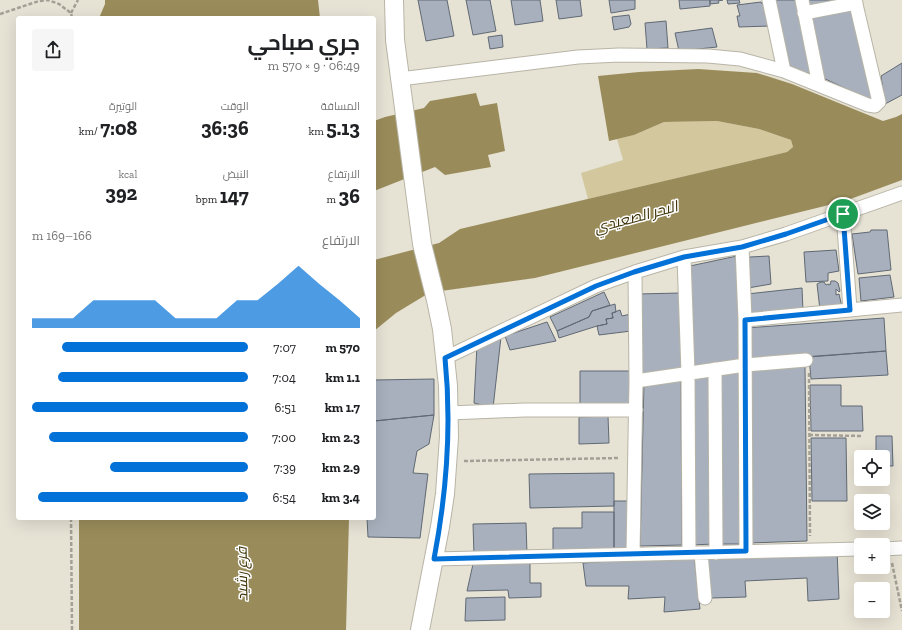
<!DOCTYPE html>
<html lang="ar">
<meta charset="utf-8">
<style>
body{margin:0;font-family:"Zilla Slab",Cairo,serif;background:#f6f6f6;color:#202124;direction:rtl;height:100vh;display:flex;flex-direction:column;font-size:15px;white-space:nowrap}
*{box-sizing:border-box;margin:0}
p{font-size:13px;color:#757577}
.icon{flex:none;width:22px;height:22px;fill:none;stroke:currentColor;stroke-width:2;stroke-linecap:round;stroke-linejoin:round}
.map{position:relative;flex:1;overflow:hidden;direction:ltr}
.panel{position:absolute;left:16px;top:16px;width:360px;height:504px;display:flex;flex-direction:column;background:#fff;border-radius:4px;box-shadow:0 4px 16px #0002;direction:rtl}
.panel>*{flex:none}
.fabs{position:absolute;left:854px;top:450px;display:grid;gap:8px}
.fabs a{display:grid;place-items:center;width:36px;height:36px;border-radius:4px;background:#fff;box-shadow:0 4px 16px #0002;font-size:20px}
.pin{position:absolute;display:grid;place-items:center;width:34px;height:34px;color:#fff;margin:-17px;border:2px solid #fff;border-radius:50%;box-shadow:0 1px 4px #0007}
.round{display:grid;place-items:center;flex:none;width:42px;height:42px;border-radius:4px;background:#f6f6f6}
.summary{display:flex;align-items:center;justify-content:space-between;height:68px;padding:0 16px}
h1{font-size:22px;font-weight:700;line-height:30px}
.metrics{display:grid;grid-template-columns:repeat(3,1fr);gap:6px;height:68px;padding:4px 16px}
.metrics div{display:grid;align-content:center}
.metrics b{font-size:20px;font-weight:700}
.metrics small{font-size:11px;font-weight:400}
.metrics p{font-size:11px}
.chart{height:112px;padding:8px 16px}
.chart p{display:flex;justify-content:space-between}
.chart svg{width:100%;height:72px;margin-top:4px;fill:#0271d8;opacity:.7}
ul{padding:0 16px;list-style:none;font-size:13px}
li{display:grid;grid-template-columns:64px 48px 1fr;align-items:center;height:30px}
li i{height:10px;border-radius:5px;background:#0271d8}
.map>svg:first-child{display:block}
.green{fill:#d3c79e}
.water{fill:#9a8c5a}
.building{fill:#a7b0bc;stroke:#606974}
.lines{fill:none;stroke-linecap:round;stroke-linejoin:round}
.street-casing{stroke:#b8b5a7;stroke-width:15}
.secondary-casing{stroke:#b8b5a7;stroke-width:20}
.path{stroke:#a4a095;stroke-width:2.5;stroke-dasharray:4 2;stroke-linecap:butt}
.street{stroke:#fff;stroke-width:13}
.secondary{stroke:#fff;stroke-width:18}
.route-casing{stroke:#fff;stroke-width:8}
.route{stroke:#0271d8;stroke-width:5}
.labels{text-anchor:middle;stroke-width:3;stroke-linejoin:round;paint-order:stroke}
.water-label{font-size:15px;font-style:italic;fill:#3e3308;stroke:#fff}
</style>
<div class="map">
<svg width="902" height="630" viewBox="0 0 902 630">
<rect width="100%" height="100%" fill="#e6e2d4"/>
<path class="green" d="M 717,121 L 759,129 L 791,140 L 793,147 L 787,152 L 588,199 L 581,173 L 623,160 L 617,139 L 634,135 L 664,122 Z"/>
<path class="water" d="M 105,0 L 318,0 L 320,18 L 99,18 L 105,4 Z
M 698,69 L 757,73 L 792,84 L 883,121 L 896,117 L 902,114 L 902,180 L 845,201 L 535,278 L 441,291 L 424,296 L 396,313 L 374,331 L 374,260 L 439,243 L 460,229 L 787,152 L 793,147 L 791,140 L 759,129 L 717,121 L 664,122 L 634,135 L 609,141 L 598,76 L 639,72 Z
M 476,93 L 480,106 L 497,103 L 505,151 L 488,155 L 491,167 L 445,175 L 435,167 L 374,191 L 374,121 L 385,117 L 424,108 L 430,101 Z
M 79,518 L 349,518 L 346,630 L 79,630 Z"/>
<path class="building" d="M 418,0 L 447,0 L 454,36 L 426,41 Z
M 466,0 L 490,0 L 496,31 L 473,35 Z
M 511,0 L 540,0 L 543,21 L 515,25 Z
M 556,0 L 580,0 L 582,16 L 559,19 Z
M 609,0 L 635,0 L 635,9 L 611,13 Z
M 679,0 L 710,0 L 710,6 L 680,9 Z
M 710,0 L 723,0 L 718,1 L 719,3 L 710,4 Z
M 727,0 L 739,0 L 740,3 L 728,4 Z
M 773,0 L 800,0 L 815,75 L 787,68 Z
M 804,0 L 848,0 L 807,11 Z
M 761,2 L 762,4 L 764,3 L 770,26 L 739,27 L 737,16 L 740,16 L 737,5 Z
M 851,6 L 872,101 L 819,76 L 808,14 Z
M 629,15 L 631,24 L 629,27 L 614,30 L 612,17 Z
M 666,21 L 668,48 L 647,49 L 645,23 Z
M 712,28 L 717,47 L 679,51 L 675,33 Z
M 502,35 L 503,47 L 490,49 L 488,37 Z
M 902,63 L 902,95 L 885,104 L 881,76 Z
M 871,230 L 887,230 L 891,270 L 858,274 L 852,234 L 870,232 Z
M 836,250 L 839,271 L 828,273 L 828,281 L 806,282 L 804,252 Z
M 737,256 L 740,363 L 689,368 L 690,266 Z
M 769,256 L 771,284 L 748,288 L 746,261 L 750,257 Z
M 890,275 L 894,297 L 861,301 L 859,278 Z
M 831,281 L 835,281 L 838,283 L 840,291 L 839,292 L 836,289 L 836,295 L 839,294 L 842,307 L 820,310 L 817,284 L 821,282 L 824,282 L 826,285 L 828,284 L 830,285 Z
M 802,288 L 803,311 L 748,317 L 747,294 Z
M 604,292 L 610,305 L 592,311 L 589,317 L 557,331 L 550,317 Z
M 680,293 L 683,372 L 642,374 L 638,294 Z
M 615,304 L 616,312 L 612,313 L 613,318 L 606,319 L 607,324 L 597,326 L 559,338 L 557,331 L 589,317 L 592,311 Z
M 620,310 L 622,316 L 631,314 L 631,331 L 599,335 L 597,326 L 607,324 L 606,319 L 613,318 L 612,313 Z
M 884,318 L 886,351 L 749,361 L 746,328 Z
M 547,322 L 556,341 L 510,350 L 505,336 Z
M 501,337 L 493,408 L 474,403 L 477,345 Z
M 886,351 L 888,375 L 811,379 L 809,357 Z
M 805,366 L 807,541 L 749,543 L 749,369 Z
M 580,371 L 631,371 L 632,404 L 580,405 Z
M 739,371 L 742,544 L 720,544 L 721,373 Z
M 713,375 L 714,544 L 691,545 L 693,376 Z
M 434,379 L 434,415 L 374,421 L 374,380 Z
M 681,379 L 682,545 L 640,546 L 644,382 Z
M 810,385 L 841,385 L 841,406 L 862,406 L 863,431 L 811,431 Z
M 434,415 L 429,444 L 417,451 L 413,473 L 428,474 L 420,538 L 368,537 L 367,518 L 374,518 L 374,421 Z
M 608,416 L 609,443 L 579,444 L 579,417 Z
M 876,436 L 892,436 L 893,466 L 883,466 L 883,457 L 876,457 Z
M 811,438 L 846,438 L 847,501 L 812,501 Z
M 614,473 L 614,506 L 530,508 L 529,474 Z
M 614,501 L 630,501 L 630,551 L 614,551 Z
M 582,512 L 614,512 L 614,551 L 553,551 L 553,528 L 582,528 Z
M 526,523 L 527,554 L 474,555 L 473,524 Z
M 837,550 L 839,599 L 808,601 L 807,578 L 745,581 L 746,597 L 711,598 L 707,556 Z
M 694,555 L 700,609 L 664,612 L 665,597 L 628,599 L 629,586 L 586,586 L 583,563 Z
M 530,563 L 530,583 L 541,583 L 541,597 L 509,598 L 508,590 L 467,591 L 473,564 Z
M 505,597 L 505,620 L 465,621 L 466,598 Z"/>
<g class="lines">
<g class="street-casing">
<path id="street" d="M 769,0 L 784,71
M 802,0 L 819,85
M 804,13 L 856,3
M 400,79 L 578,57 L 619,55 L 708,56 L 740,59 L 784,71 L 868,105 L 875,106 L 879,102 L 855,0
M 843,214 L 850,309
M 742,247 L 745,320 L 746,551
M 684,257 L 688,373 L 689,553
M 635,272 L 636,381
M 745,320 L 902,305
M 445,358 L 596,286 L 635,272 L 684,257 L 742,247 L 786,234 L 902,193
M 715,369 L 716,553
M 449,413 L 524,410 L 636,410
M 883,549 L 902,548
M 701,553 L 705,598
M 633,554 L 636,381 L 745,365 L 806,360
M 434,559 L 861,549"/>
</g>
<g class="secondary-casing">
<path id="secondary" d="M 394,0 L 395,40 L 422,244 L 436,300 L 442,329 L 448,386 L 449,437 L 445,494 L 440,527 L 420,630"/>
</g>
<path class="path" d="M 71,13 L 78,0
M 0,14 L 39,1 L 48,0 L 59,4 L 71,13 L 72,18
M 809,373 L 810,536
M 809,435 L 862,436
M 464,461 L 620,458
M 71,518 L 72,630
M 892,563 L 902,611"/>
<use href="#street" class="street"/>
<use href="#secondary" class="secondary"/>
</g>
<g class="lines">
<g class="route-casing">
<path id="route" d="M 843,214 L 850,310 L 745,320 L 746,551 L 434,559 C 447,491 452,427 445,358 L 596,286 L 634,272 L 684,257 L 742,247 L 786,234 Z"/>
</g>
<use href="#route" class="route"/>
</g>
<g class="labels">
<g class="water-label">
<text transform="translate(636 217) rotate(-15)" y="5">البحر الصعيدي</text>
<text transform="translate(242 574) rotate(-91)" y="5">فرع رشيد</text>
</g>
</g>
</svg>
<div class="fabs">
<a><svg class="icon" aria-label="locate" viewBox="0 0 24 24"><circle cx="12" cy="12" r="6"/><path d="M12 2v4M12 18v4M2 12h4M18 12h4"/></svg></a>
<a><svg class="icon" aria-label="layers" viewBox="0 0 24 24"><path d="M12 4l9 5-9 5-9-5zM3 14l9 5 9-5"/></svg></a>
<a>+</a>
<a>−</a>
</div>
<div class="pin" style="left:843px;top:214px;background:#1e9e55"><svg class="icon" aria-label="arrive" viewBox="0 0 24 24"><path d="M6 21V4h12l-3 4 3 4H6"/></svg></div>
<section class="panel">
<div class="summary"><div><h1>جري صباحي</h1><p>06:49 · 9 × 570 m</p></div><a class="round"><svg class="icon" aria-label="share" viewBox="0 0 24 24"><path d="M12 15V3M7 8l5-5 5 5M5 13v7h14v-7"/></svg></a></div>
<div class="metrics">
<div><p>المسافة</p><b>5.13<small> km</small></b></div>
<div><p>الوقت</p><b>36:36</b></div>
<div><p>الوتيرة</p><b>7:08<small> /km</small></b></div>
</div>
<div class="metrics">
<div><p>الارتفاع</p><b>36<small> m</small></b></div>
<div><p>النبض</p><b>147<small> bpm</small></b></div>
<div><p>kcal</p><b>392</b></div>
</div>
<div class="chart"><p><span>الارتفاع</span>166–169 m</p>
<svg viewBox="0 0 160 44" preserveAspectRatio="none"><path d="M0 44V38L10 38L20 38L30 27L40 27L50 27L60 27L70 38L80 38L90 38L100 27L110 27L120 17L130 6L140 17L150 27L160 38V44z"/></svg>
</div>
<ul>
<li><b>570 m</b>7:07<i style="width:86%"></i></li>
<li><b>1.1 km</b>7:04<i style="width:88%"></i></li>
<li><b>1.7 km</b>6:51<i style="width:100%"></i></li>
<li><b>2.3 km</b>7:00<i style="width:92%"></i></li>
<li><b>2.9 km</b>7:39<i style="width:64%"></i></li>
<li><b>3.4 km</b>6:54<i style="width:97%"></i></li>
</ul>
</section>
</div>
